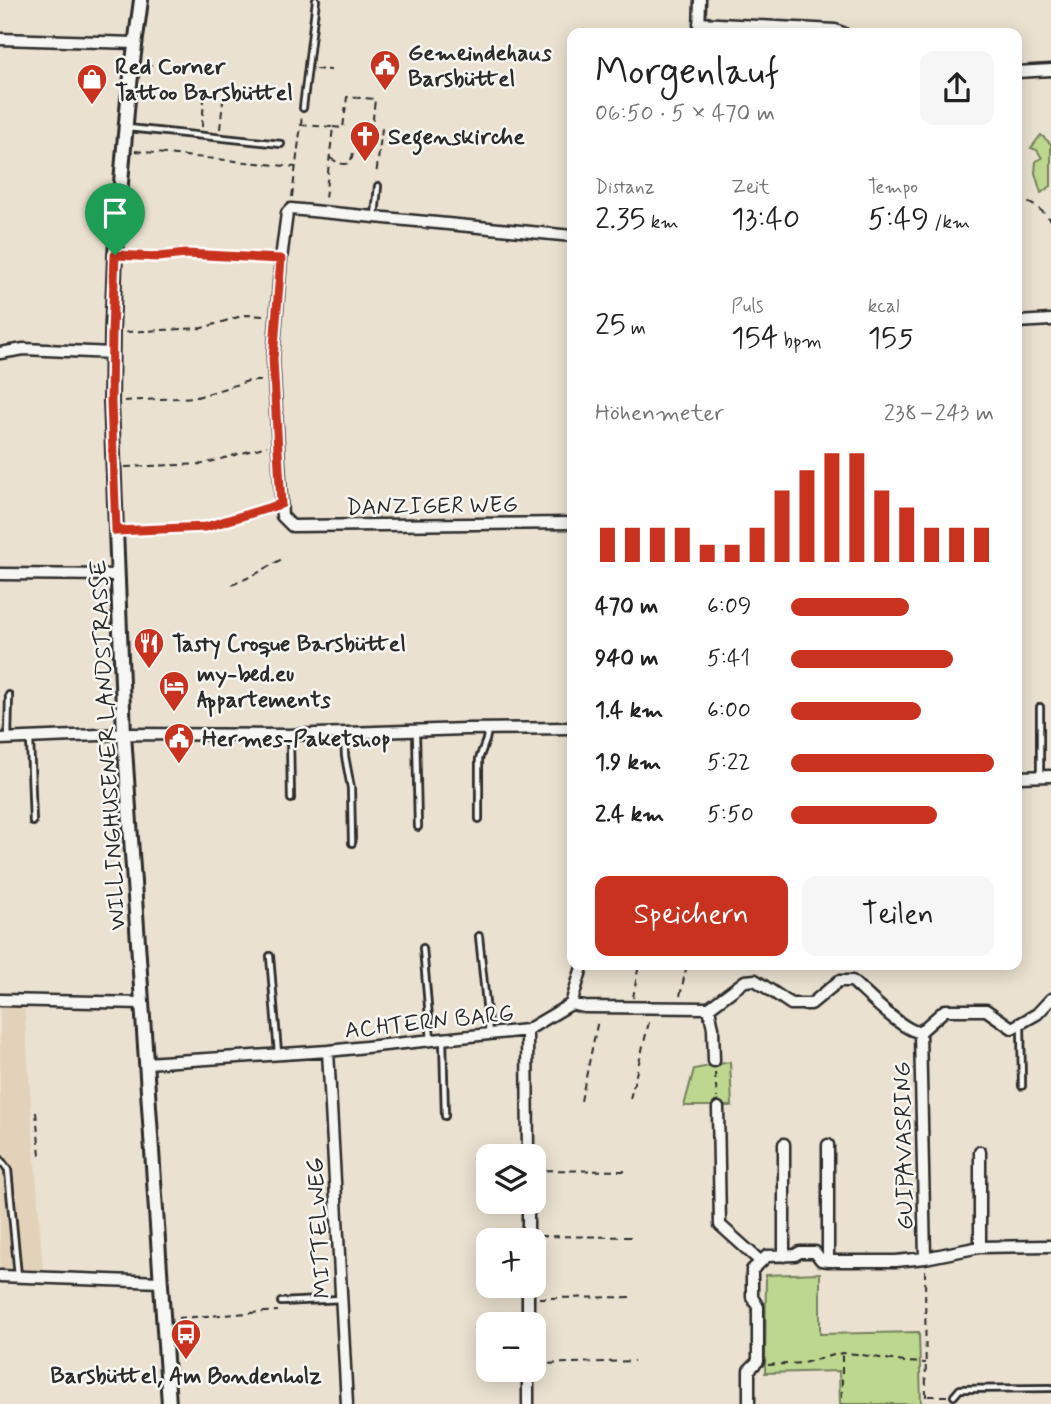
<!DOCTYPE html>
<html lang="de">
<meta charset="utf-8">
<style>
body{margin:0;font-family:Mynerve,sans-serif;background:#f6f6f6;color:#222;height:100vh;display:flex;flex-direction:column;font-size:26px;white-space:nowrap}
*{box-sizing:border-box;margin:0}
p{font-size:23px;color:#767676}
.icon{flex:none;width:38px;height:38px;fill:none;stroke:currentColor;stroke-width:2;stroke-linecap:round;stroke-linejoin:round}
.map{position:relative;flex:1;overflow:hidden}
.panel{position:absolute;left:567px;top:28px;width:455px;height:942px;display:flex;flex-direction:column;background:#fff;border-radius:14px;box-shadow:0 4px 18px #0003}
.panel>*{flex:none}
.buttons{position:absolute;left:476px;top:1144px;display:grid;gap:14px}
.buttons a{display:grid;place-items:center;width:70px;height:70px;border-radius:14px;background:#fff;box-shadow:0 4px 18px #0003;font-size:35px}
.pin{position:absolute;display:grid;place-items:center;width:60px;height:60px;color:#fff;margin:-72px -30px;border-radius:50% 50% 50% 0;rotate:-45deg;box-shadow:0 0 7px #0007}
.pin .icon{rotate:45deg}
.round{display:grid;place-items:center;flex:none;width:74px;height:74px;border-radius:14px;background:#f6f6f6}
.head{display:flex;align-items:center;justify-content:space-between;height:119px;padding:0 28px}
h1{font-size:38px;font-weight:600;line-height:52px}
.figures{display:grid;grid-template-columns:repeat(3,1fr);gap:10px;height:119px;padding:7px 28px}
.figures div{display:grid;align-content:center}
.figures b{font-size:30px;font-weight:600}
.figures small{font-size:19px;font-weight:400}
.figures p{font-size:19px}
.chart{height:196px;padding:14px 28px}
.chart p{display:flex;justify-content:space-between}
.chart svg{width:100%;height:126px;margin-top:7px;stroke:#c8321e;stroke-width:6}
.primary-button{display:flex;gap:14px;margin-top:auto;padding:14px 28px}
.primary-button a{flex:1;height:80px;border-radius:14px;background:#c8321e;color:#fff;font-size:28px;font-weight:600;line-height:80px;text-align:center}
.primary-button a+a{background:#f6f6f6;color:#222}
ul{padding:0 28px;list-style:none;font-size:23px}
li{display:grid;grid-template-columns:112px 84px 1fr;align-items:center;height:52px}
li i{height:18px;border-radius:9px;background:#c8321e}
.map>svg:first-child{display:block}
.built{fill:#e2d2b9}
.green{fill:#bdd78f;stroke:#74815d;stroke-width:2}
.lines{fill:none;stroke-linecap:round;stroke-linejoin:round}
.service-casing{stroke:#2b2b2b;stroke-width:10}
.minor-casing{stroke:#2b2b2b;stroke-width:15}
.tertiary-casing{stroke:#2b2b2b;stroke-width:18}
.path{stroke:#2b2b2b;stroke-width:2;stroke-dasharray:7 5;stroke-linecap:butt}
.service{stroke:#f6f6f2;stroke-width:4.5}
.minor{stroke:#f6f6f2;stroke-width:10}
.tertiary{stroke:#f6f6f2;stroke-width:12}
.route-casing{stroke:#fff;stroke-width:14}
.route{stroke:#c8321e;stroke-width:9}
.labels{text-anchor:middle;stroke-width:5;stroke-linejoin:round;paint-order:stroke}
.poi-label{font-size:23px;font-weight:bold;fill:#2b2b2b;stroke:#f6f6f2;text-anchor:start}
.street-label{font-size:23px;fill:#2b2b2b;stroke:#f6f6f2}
</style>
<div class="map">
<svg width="1051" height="1404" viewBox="0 0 1051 1404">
<rect width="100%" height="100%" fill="#eae1d0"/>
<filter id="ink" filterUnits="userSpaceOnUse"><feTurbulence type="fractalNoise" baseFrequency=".0143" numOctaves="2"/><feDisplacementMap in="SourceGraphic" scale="14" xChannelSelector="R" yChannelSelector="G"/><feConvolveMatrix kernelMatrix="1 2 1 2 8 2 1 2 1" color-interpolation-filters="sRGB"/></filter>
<g filter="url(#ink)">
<path class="built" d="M 0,1005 L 24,1006 L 43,1272 L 0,1270 Z"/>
<path class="green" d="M 1041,135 L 1051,144 L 1051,186 L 1041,193 L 1035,173 L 1036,161 L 1042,158 L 1037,150 L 1031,148 Z
M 730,1062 L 732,1106 L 684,1106 L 694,1069 Z
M 820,1273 L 820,1334 L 919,1332 L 921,1404 L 840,1404 L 839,1371 L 765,1373 L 766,1275 Z"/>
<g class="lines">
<g class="service-casing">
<path id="service" d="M 303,108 L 316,0
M 128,128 L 281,144
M 375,216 L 378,186
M 116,255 L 158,257 L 186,254
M 416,732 L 418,827
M 344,734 L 345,756 L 351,788 L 352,843
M 290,736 L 291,799
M 8,739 L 9,695
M 30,739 L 33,822
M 1040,775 L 1040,707
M 479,819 L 479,759 L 486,740 L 488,730
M 479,936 L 489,1033
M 423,948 L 431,1040
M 270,956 L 278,1053
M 1021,1024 L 1022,1086
M 443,1039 L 445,1116
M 0,1159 L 8,1170 L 18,1276
M 281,1302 L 341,1299
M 954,1396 L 960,1389 L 1051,1388"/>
</g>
<g class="minor-casing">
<path id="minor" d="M 699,23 L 835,30 L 843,33
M 699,33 L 700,0
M 0,39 L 135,43
M 1017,72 L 1051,70
M 572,236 L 291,209 L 287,213 L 281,259 L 273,359 L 282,516 L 292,526 L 572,523
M 1017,322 L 1051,320
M 0,353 L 24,349 L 112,353
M 0,574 L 118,575
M 0,739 L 124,734 L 287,735 L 465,729 L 572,728
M 1017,777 L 1051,776
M 0,1000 L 143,1003
M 571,1004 L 583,964
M 709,1008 L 713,1028 L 714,1061
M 527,1030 L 528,1157
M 920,1032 L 925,1258
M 328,1051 L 347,1404
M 146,1063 L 328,1051 L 527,1030 L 571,1004 L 585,1007 L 709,1008 L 745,981 L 755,980 L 791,1004 L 811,1004 L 839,981 L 852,981 C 866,993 903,1032 920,1032 L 945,1010 L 986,1010 L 1012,1028 L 1037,1014 L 1051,999
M 718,1108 L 720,1225 L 760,1261
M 784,1144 L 784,1256
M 528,1202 L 528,1241
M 980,1247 L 980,1152
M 828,1261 L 828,1145
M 0,1276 L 161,1282
M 528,1286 L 528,1325
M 528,1370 L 528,1404
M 749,1404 L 749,1370 L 758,1361 L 758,1307 L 752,1297 L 752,1270 L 767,1256 L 795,1255 L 800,1252 L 815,1252 L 821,1260 L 828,1261 L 896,1261 L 925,1258 L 980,1247 L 1051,1246"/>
</g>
<g class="tertiary-casing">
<path id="tertiary" d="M 141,0 L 128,99 L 115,255 L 112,333 L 111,402 L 124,734 L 169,1404"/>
</g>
<path class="path" d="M 145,66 L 158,64
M 315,69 L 331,70
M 301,125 L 333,127 L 325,199
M 202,127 L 204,100
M 333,127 L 343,128 L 347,97 L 375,99 L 372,128 L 382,129 L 376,176
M 220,129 L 223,101
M 135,151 L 296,167
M 330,158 C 342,165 350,169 353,153
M 292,197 L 302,116
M 1017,199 C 1030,201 1042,210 1051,220
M 194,255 L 268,259
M 126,332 L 202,328 L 245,315 L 265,316
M 124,401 L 197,397 L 248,381 L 263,381
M 125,467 L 203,464 L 267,446
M 128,530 L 206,527 L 270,507
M 232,585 L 256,574 L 282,559
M 680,996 L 687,964
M 633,998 L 639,964
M 715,1073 L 717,1098
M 630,1099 L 650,1018
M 581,1101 L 598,1020
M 36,1112 L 40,1155
M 534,1170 L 629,1171
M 540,1236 L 634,1237
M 925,1270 L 926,1404
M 539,1298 L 635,1297
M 178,1318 L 278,1311
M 842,1355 L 842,1404
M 537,1364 L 634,1361
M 768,1365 L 803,1363 L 842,1353 L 856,1354 L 904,1362 L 926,1363
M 928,1396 L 947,1396"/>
<use href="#service" class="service"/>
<use href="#minor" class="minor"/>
<use href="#tertiary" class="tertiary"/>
</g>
</g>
<g class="lines" filter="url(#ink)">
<g class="route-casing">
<path id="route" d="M 186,254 L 281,259 L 273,359 L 281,504 L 206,527 L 116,531 L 111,402 L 112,333 L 115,255 L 158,257 Z"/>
</g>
<use href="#route" class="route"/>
</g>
<defs>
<g id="civic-pin" transform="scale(1.575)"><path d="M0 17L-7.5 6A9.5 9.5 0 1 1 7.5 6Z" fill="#c8321e" stroke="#f6f6f2"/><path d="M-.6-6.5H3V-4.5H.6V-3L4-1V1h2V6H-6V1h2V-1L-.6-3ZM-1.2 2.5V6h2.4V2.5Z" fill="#fff"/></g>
<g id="shop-pin" transform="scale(1.575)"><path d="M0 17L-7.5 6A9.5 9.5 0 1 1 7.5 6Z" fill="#c8321e" stroke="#f6f6f2"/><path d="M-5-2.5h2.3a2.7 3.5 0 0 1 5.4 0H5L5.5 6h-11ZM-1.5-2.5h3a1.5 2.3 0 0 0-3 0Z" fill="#fff"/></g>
<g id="church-pin" transform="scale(1.575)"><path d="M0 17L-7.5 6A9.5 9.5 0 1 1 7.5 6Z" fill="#c8321e" stroke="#f6f6f2"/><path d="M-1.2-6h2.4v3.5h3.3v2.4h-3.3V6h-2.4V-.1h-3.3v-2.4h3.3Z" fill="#fff"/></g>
<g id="restaurant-pin" transform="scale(1.575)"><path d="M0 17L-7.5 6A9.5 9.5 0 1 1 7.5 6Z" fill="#c8321e" stroke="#f6f6f2"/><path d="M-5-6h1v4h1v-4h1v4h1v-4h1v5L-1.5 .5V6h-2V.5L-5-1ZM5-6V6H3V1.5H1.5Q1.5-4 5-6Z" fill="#fff"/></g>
<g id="hotel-pin" transform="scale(1.575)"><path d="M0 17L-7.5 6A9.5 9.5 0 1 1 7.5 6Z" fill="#c8321e" stroke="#f6f6f2"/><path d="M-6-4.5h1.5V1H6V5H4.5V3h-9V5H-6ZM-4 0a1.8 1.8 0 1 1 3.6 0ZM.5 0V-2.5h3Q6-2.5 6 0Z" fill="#fff"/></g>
<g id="bus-pin" transform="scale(1.575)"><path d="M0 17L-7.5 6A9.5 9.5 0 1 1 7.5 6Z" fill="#c8321e" stroke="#f6f6f2"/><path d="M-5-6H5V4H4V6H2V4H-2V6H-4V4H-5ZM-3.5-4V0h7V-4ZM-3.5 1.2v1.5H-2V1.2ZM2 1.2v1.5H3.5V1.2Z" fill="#fff"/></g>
</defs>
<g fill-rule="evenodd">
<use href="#civic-pin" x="385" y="65"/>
<use href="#shop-pin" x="92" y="79"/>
<use href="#church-pin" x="365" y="136"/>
<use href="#restaurant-pin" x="149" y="643"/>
<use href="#hotel-pin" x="174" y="686"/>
<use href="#civic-pin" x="179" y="738"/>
<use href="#bus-pin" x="186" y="1334"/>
</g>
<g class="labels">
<g class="poi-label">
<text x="408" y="60">Gemeindehaus<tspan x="408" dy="26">Barsbüttel</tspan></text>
<text x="115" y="74">Red Corner<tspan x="115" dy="26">Tattoo Barsbüttel</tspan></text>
<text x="388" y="144">Segenskirche</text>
<text x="172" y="651">Tasty Croque Barsbüttel</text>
<text x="197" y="681">my-bed.eu<tspan x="197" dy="26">Appartements</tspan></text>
<text x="202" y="746">Hermes-Paketshop</text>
<text x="186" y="1383" text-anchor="middle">Barsbüttel, Am Bondenholz</text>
</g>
<g class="street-label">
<text transform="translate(432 505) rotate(-1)" y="8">DANZIGER WEG</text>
<text transform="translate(107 745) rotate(-93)" y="8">WILLINGHUSENER LANDSTRASSE</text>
<text transform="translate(429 1021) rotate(-6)" y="8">ACHTERN BARG</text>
<text transform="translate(903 1146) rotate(-91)" y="8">GUIPAVASRING</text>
<text transform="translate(318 1228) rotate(-93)" y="8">MITTELWEG</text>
</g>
</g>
</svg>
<div class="buttons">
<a><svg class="icon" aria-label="layers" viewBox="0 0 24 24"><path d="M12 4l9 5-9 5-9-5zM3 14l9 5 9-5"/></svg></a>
<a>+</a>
<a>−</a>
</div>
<div class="pin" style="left:115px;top:255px;background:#1e9e55"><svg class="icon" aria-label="arrive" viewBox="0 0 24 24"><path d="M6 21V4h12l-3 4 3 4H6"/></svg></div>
<section class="panel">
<div class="head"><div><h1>Morgenlauf</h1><p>06:50 · 5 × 470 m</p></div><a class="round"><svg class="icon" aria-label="share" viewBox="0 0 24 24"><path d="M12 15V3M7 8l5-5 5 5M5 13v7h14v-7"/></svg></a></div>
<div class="figures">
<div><p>Distanz</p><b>2.35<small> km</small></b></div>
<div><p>Zeit</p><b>13:40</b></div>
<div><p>Tempo</p><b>5:49<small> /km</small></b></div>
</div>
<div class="figures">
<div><b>25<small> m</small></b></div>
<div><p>Puls</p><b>154<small> bpm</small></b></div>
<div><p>kcal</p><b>155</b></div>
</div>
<div class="chart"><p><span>Höhenmeter</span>238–243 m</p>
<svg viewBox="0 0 160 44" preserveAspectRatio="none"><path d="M5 44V32M15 44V32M25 44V32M35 44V32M45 44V38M55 44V38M65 44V32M75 44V19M85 44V12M95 44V6M105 44V6M115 44V19M125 44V25M135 44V32M145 44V32M155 44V32"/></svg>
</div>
<ul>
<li><b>470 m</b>6:09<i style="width:58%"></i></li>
<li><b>940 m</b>5:41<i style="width:80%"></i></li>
<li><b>1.4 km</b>6:00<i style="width:64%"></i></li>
<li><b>1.9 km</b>5:22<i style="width:100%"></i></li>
<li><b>2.4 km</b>5:50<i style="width:72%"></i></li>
</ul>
<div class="primary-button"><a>Speichern</a><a>Teilen</a></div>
</section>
</div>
